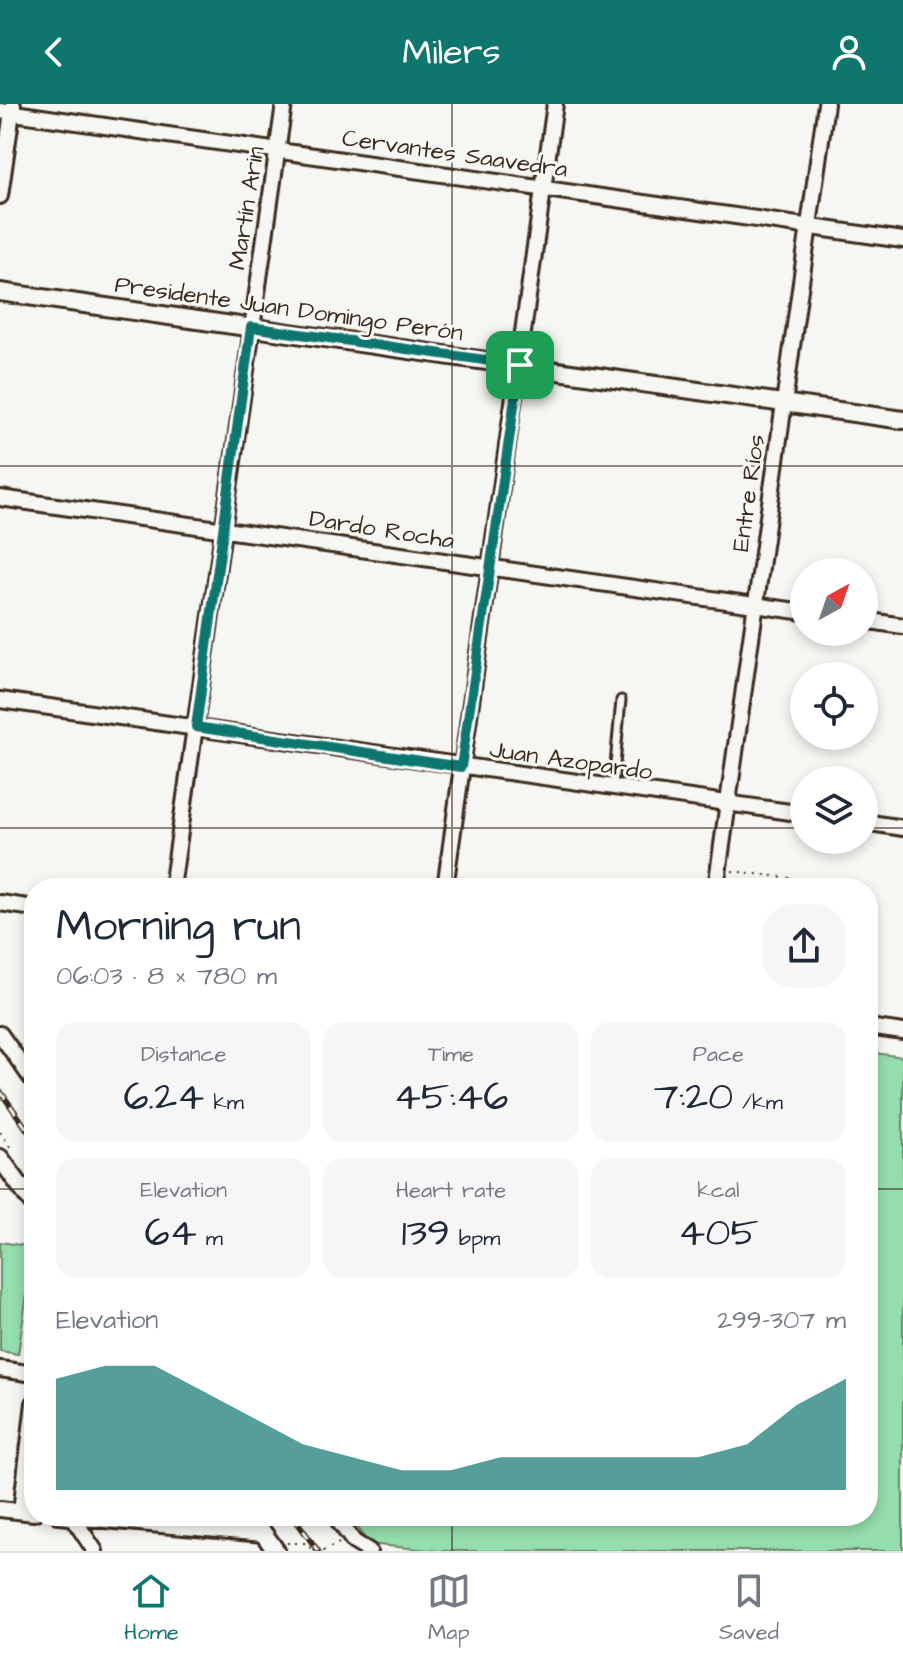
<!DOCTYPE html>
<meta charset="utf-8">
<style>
body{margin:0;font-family:"Architects Daughter",sans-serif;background:#f6f6f7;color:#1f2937;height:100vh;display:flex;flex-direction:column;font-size:30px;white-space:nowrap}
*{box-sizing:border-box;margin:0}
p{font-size:26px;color:#747a83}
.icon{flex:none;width:44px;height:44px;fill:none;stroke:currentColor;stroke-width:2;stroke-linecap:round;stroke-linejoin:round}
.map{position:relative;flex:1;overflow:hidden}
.side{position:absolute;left:24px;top:774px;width:854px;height:648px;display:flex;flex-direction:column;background:#fff;border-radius:32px;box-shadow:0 4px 12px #0003}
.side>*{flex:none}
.needle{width:52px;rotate:40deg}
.controls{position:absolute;left:790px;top:454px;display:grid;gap:16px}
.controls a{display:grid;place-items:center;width:88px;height:88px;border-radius:50%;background:#fff;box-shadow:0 4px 12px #0003;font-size:40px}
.pin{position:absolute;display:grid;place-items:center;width:68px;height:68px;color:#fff;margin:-34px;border-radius:16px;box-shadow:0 4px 12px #0006}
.round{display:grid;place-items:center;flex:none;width:84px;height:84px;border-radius:32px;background:#f6f6f7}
.overview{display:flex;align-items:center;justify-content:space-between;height:136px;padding:0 32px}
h1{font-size:44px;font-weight:600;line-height:60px}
.stats{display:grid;grid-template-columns:repeat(3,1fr);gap:12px;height:136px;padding:8px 32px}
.stats div{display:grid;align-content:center;border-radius:20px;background:#f6f6f7;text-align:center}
.stats b{font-size:40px;font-weight:600}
.stats small{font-size:22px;font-weight:400}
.stats p{font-size:22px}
.chart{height:224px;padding:16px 32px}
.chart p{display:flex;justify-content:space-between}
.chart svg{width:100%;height:144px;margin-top:8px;fill:#0f766e;opacity:.7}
header{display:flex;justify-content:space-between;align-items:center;height:104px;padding:0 32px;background:#0f766e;color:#fff;font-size:36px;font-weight:600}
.menu{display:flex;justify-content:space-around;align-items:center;height:112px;border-top:2px solid #e0e1e3;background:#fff;font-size:22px;color:#747a83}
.menu a{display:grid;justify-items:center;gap:4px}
.menu .current{color:#0f766e}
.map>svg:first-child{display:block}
.green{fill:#94ddac;stroke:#688465;stroke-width:2}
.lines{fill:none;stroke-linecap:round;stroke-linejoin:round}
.service-casing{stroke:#3b2a1e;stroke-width:13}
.minor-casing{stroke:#3b2a1e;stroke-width:20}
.tertiary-casing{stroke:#3b2a1e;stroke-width:22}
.path{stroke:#3b2a1e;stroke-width:2;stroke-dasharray:2 6;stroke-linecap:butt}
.service{stroke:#f6f6f2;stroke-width:7}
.minor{stroke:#f6f6f2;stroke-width:14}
.tertiary{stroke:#f6f6f2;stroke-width:16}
.rail-casing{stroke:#3b2a1e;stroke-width:6}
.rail{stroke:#f6f6f2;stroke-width:3;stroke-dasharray:9;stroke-linecap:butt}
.route-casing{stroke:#fff;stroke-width:16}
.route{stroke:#0f766e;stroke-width:10}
.grid{fill:none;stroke:#3b2a1e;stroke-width:2;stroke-opacity:0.55}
.labels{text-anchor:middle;stroke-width:6;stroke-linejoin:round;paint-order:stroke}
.street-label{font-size:24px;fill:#3b2a1e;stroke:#f6f6f2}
</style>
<header><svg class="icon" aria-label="back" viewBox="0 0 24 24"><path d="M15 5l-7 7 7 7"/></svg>Milers<svg class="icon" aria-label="person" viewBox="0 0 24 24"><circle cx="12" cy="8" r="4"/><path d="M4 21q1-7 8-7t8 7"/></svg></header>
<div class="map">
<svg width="903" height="1447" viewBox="0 0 903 1447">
<rect width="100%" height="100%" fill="#f6f6f2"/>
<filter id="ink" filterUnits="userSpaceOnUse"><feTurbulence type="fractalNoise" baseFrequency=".0125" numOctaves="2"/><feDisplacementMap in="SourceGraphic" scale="16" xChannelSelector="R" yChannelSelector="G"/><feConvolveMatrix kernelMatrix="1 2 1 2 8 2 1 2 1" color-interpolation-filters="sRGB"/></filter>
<g filter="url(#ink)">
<path class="green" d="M 868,948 L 903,953 L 903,1447 L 439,1447 L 368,1440 L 351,1412 L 868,1412 Z
M 0,1138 L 34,1143 L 18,1250 L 0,1247 Z"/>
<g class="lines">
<g class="service-casing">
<path id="service" d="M 613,682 L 621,596"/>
</g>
<g class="minor-casing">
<path id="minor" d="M 0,7 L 903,136
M 0,92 L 13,1
M 0,394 L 804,508
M 864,516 L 903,522
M 0,596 L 804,710
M 864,718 L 903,724
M 172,784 L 284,0
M 445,784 L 555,0
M 716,784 L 826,0
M 0,799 L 34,804
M 868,923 L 903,928
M 0,930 L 34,978
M 0,1265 L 34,1270
M 0,1405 L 34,1409
M 21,1407 L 34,1299
M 59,1412 L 264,1430
M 335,1412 L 354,1438 L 369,1447
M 73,1414 L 95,1447"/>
</g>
<g class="tertiary-casing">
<path id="tertiary" d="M 0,188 L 903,316
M 0,1054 L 34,1101
M 251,1412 L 276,1447"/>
</g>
<path class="path" d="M 732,767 L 822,778
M 0,1028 L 12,1046
M 287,1439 L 306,1439 L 313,1447
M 323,1447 L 339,1439"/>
<use href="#service" class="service"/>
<use href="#minor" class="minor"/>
<use href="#tertiary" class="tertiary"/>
<g class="rail-casing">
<path id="rail" d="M 0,987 L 34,1035
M 293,1412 L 318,1447"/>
</g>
<use href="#rail" class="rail"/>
</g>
</g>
<g class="lines" filter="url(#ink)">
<g class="route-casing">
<path id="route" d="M 251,223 L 520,261 L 461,663 L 196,623 Z"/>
</g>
<use href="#route" class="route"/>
</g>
<path class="grid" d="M 452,0 L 452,784M 0,362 L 903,362M 0,724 L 804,724M 864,724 L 903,724M 0,1085 L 34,1085M 868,1085 L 903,1085M 452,1412 L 452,1447"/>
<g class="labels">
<g class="street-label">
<text transform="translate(455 49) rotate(8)" y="8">Cervantes Saavedra</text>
<text transform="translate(246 104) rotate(-81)" y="8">Martín Arin</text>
<text transform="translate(289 204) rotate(8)" y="8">Presidente Juan Domingo Perón</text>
<text transform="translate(748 389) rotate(-82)" y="8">Entre Ríos</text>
<text transform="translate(382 425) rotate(9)" y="8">Dardo Rocha</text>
<text transform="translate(571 656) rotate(8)" y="8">Juan Azopardo</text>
</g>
</g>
</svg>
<div class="controls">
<a><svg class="needle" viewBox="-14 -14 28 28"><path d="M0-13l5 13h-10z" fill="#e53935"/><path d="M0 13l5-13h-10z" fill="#747a83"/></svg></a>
<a><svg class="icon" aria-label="locate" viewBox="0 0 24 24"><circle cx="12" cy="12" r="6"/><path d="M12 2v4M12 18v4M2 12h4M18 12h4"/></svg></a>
<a><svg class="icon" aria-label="layers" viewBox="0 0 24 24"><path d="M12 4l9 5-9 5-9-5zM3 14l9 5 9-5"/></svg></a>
</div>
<div class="pin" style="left:520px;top:261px;background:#1e9e55"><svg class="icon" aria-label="arrive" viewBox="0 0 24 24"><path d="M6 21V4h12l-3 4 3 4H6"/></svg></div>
<section class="side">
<div class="overview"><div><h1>Morning run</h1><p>06:03 · 8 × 780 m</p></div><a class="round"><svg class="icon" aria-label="share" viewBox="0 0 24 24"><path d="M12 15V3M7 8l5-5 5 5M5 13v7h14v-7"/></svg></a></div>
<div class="stats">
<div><p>Distance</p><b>6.24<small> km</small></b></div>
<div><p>Time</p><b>45:46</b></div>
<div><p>Pace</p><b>7:20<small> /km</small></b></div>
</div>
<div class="stats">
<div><p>Elevation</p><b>64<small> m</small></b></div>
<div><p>Heart rate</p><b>139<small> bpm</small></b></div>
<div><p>kcal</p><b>405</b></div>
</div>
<div class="chart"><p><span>Elevation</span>299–307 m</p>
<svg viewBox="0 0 160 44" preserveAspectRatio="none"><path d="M0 44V10L10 6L20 6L30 14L40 22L50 30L60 34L70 38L80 38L90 34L100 34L110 34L120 34L130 34L140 30L150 18L160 10V44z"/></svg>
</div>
</section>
</div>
<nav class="menu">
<a class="current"><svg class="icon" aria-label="home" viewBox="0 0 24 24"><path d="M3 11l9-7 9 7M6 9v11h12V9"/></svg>Home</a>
<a><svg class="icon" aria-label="map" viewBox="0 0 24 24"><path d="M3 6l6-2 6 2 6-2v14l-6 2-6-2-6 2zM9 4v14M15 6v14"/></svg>Map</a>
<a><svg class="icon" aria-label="saved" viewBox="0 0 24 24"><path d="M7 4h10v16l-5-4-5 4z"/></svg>Saved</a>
</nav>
